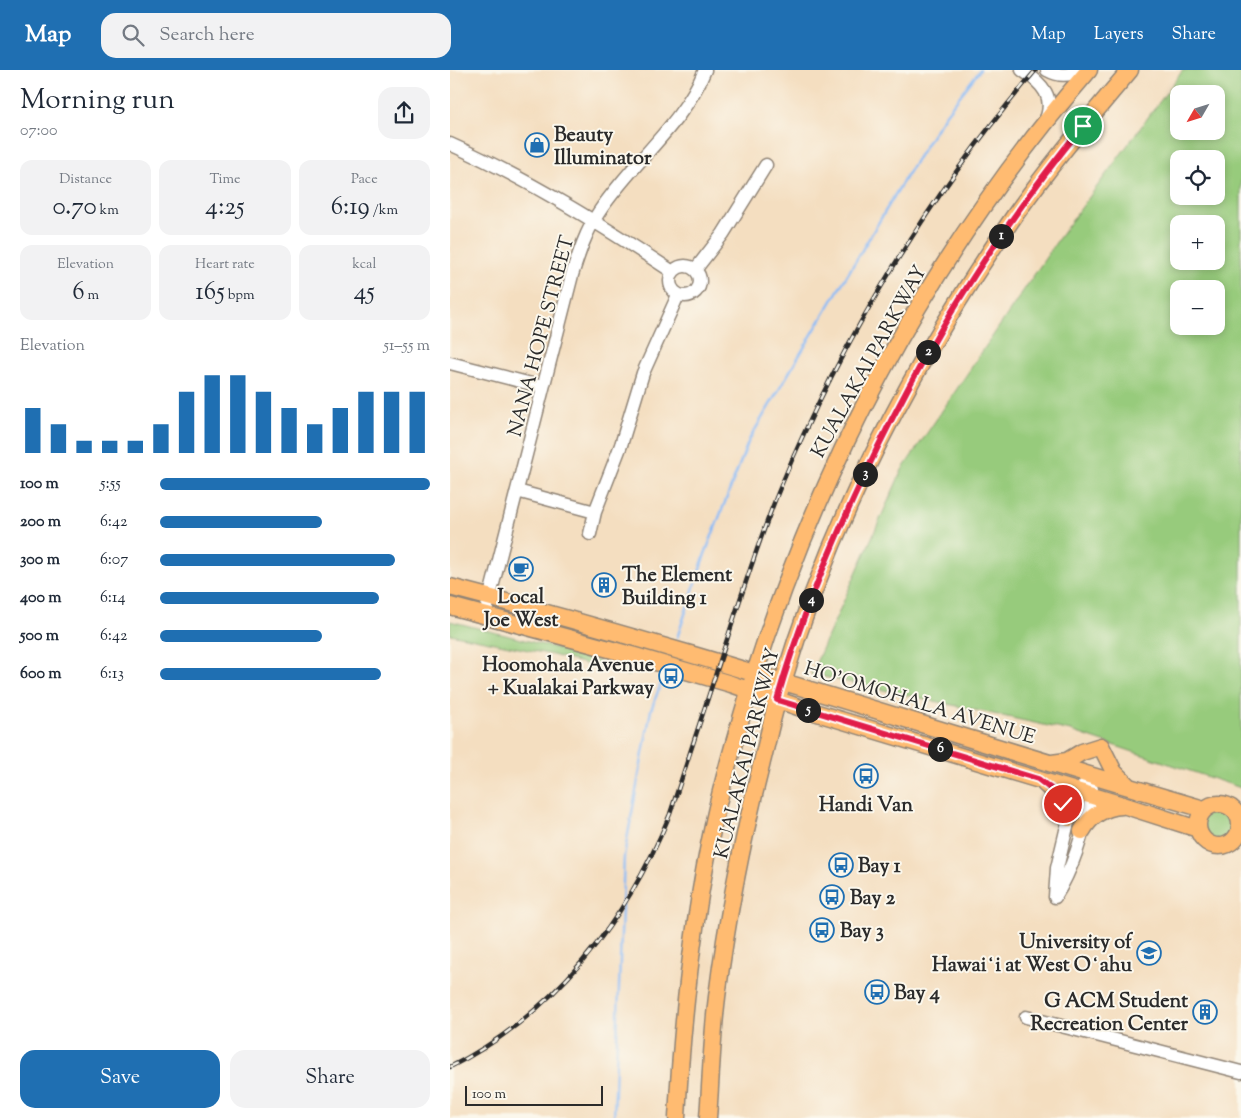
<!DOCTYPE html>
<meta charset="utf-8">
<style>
body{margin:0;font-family:"Sorts Mill Goudy",serif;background:#f2f2f3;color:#1f2937;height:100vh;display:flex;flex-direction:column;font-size:19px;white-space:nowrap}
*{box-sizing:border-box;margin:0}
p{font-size:16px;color:#747a83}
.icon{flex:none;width:28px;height:28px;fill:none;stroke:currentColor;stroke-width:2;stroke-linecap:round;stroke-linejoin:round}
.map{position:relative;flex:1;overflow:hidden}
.panel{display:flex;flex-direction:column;background:#fff;width:450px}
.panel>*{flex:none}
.needle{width:32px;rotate:231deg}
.tools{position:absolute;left:720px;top:15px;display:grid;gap:10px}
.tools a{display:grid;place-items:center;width:55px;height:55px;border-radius:10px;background:#fff;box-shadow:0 2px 8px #0003;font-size:25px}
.scale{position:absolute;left:15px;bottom:12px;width:138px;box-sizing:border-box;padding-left:5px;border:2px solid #2b2b2b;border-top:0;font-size:14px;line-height:18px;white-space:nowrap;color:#2b2b2b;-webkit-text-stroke:4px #fbf7ec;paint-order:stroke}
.pin{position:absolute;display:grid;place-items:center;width:42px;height:42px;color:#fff;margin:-21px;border:2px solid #fff;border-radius:50%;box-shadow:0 1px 5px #0007}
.km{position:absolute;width:25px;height:25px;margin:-12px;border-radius:50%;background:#222;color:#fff;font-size:14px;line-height:25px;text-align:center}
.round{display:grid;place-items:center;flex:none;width:52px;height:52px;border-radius:15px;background:#f2f2f3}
.overview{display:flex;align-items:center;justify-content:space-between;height:85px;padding:0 20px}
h1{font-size:28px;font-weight:600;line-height:38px}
.figures{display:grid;grid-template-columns:repeat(3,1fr);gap:8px;height:85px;padding:5px 20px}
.figures div{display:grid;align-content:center;border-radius:12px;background:#f2f2f3;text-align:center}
.figures b{font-size:25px;font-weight:600}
.figures small{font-size:14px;font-weight:400}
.figures p{font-size:14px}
.chart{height:140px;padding:10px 20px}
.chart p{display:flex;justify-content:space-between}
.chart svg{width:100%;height:90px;margin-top:5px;stroke:#1f6fb2;stroke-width:6}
.button{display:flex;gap:10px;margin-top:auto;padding:10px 20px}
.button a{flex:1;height:58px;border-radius:15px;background:#1f6fb2;color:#fff;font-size:20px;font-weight:600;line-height:58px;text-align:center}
.button a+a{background:#f2f2f3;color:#1f2937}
ul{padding:0 20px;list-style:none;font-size:16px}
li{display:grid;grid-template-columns:80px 60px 1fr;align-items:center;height:38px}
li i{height:12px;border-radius:6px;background:#1f6fb2}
header{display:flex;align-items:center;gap:30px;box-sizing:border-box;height:70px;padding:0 25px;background:#1f6fb2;color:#fff}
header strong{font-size:24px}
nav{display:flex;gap:28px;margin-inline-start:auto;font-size:18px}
.search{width:350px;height:45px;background:#f2f2f3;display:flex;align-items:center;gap:12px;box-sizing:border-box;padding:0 18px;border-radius:15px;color:#747a83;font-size:19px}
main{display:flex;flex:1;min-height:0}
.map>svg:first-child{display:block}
.green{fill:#97cb7c;stroke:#617b54;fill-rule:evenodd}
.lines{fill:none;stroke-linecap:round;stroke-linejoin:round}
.stream{stroke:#8abbf6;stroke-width:2.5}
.minor-casing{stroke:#908476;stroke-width:15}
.major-casing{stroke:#908476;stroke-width:19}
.minor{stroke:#fff;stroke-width:12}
.major{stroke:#ffbb71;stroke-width:16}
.rail-casing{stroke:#2b2b2b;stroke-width:4.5}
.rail{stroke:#fbf7ec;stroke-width:2.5;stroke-dasharray:8;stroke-linecap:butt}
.route-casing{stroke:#fff;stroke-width:10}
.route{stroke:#e11d48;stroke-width:6}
.labels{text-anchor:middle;stroke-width:4;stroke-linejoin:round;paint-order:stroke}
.poi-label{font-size:20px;font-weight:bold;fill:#2b2b2b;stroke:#fbf7ec;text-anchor:start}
.street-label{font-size:20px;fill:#2b2b2b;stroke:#fbf7ec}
</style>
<header>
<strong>Map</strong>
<div class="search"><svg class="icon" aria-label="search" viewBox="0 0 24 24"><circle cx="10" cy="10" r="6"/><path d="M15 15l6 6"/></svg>Search here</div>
<nav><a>Map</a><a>Layers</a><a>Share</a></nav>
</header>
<main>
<section class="panel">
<div class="overview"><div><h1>Morning run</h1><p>07:00</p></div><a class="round"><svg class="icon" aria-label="share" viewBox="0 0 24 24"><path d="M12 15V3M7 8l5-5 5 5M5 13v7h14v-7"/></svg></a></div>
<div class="figures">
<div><p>Distance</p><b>0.70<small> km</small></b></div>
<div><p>Time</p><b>4:25</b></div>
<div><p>Pace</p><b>6:19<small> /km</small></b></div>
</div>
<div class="figures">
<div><p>Elevation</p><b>6<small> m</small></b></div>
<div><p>Heart rate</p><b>165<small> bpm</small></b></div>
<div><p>kcal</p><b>45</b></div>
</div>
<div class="chart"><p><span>Elevation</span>51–55 m</p>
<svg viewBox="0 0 160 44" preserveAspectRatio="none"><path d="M5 44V22M15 44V30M25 44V38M35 44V38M45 44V38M55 44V30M65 44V14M75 44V6M85 44V6M95 44V14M105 44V22M115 44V30M125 44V22M135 44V14M145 44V14M155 44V14"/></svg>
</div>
<ul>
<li><b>100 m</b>5:55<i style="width:100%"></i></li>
<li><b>200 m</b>6:42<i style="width:60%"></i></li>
<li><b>300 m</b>6:07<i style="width:87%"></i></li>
<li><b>400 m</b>6:14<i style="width:81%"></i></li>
<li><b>500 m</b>6:42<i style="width:60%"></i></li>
<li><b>600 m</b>6:13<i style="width:82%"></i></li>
</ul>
<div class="button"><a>Save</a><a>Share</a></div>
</section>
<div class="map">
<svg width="791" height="1048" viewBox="0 0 791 1048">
<rect width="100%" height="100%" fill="#fbf7ec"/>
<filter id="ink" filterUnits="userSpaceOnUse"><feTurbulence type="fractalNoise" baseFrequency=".02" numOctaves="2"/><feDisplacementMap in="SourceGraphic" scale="10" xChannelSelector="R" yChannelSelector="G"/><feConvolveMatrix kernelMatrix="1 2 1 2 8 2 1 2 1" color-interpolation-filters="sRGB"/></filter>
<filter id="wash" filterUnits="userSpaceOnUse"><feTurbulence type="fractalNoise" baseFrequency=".0096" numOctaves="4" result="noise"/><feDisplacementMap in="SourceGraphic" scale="20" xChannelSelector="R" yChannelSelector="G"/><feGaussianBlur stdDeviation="1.12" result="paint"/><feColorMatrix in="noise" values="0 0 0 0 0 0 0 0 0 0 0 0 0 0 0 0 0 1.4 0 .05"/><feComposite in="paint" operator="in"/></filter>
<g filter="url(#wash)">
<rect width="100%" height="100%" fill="#f4dec0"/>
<path class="green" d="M 733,0 L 791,0 L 791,718 L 621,661 L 361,604 L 452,400 L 609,168 ZM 729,24 L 766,24 L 766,61 L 729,61 ZM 729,89 L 766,89 L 766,126 L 729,126 ZM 729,154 L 766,154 L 766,191 L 729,191 ZM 729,219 L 766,219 L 766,256 L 729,256 Z
M 0,551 L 118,581 L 161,595 L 182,595 L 179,606 L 103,585 L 0,564 Z
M751 755a18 18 0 1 1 36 0a18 18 0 1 1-36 0Z"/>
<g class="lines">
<path class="stream" d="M 227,568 L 255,484 L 299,370 L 458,103 L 495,45 L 530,0
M 164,1048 L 174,786 L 201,640 L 213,608"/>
</g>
</g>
<g filter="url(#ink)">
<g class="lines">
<g class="minor-casing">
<path id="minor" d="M 572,0 C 592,13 607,28 594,53
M 597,0 C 608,6 618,7 628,0
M 0,74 C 78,109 152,155 223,202
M220 211a15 15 0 1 1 30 0a15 15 0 1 1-30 0Z
M 245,200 L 273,164 L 316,95
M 0,293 L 93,317
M 67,421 L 145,442
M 140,464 L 145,442 L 171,375 L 193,303 L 228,225
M 35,545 L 122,205 C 129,183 136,161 149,142 C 182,92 232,56 255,0
M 605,827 L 607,798 L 619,748 L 628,722 L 642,706
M 605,827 C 625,796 633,761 642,726 L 642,719
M 576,947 L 791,1002"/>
</g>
<g class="major-casing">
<path id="major" d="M 0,517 C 254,583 502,666 754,739
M 0,536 L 185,586 L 281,614 L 354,639 L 676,736 L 748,759
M 651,676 L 664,702 L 679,717
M 602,693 L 617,691 L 632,682 L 651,676
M 594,713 L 608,726 L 619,748
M748 755a21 21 0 1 1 42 0a21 21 0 1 1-42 0Z
M 632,761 C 641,745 654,737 672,736
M 227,1048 C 232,948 243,849 264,751 C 274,704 288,658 302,612 C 373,386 484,179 639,0
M 258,1048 C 261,1007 262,967 267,927 C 277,846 293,767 313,688 C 319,664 324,639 332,615 C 382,448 465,289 565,145 C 600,95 640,47 680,0"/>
</g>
<use href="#minor" class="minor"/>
<use href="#major" class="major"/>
<g class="rail-casing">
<path id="rail" d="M 0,997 C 104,945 177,850 220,744 C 242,678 263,611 285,545 C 299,502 313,459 330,418 C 392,269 481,122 586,0"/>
</g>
<use href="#rail" class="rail"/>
</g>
</g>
<g class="lines" filter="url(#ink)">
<g class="route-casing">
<path id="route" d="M 613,734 L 605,722 L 588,709 L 327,630 C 349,553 379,480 413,408 C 472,282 545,163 633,56"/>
</g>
<use href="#route" class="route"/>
</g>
<defs>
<g id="shop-ring" transform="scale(1.25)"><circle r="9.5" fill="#fbf7ec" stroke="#1f6fb2" stroke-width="1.5"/><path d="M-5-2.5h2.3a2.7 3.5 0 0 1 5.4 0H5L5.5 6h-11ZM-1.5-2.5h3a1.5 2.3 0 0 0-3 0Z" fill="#1f6fb2"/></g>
<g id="cafe-ring" transform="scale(1.25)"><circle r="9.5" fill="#fbf7ec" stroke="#1f6fb2" stroke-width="1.5"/><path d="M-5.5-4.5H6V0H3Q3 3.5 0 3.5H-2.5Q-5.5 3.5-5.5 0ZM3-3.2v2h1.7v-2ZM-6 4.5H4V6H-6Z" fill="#1f6fb2"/></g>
<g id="building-ring" transform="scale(1.25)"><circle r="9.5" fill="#fbf7ec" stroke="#1f6fb2" stroke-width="1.5"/><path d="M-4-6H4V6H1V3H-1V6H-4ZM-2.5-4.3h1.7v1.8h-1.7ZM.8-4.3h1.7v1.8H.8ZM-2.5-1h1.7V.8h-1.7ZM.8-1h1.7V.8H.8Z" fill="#1f6fb2"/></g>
<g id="bus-ring" transform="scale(1.25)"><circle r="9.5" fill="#fbf7ec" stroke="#1f6fb2" stroke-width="1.5"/><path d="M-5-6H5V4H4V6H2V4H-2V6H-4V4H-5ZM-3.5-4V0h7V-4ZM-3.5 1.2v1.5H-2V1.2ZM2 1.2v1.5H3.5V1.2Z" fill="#1f6fb2"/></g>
<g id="university-ring" transform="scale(1.25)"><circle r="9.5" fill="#fbf7ec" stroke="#1f6fb2" stroke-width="1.5"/><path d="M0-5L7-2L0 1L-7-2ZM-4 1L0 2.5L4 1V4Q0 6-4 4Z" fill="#1f6fb2"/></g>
</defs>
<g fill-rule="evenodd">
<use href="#shop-ring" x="87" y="75"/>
<use href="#cafe-ring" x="71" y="499"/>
<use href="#building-ring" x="154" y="515"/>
<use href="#bus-ring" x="221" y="606"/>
<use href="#bus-ring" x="416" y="706"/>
<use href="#bus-ring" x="391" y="795"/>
<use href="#bus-ring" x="382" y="827"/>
<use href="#bus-ring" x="372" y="860"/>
<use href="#university-ring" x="699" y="883"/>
<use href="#bus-ring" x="427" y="922"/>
<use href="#building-ring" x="755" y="942"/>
</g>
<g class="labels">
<g class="poi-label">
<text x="104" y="71">Beauty<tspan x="104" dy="23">Illuminator</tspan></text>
<text x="172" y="511">The Element<tspan x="172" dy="23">Building 1</tspan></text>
<text x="71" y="533" text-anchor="middle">Local<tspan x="71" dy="23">Joe West</tspan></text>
<text x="204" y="601" text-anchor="end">Hoomohala Avenue<tspan x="204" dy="23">+ Kualakai Parkway</tspan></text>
<text x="416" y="741" text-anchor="middle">Handi Van</text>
<text x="408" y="802">Bay 1</text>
<text x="400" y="834">Bay 2</text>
<text x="390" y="867">Bay 3</text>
<text x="682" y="878" text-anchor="end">University of<tspan x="682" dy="23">Hawaiʻi at West Oʻahu</tspan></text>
<text x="444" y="929">Bay 4</text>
<text x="738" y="937" text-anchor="end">G ACM Student<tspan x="738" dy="23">Recreation Center</tspan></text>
</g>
<g class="street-label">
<text transform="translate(90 266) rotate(-75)" y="7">NANA HOPE STREET</text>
<text transform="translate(418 291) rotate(-61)" y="7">KUALAKAI PARKWAY</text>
<text transform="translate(470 632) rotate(17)" y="7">HO’OMOHALA AVENUE</text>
<text transform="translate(296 683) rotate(-76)" y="7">KUALAKAI PARKWAY</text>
</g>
</g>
</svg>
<div class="tools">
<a><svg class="needle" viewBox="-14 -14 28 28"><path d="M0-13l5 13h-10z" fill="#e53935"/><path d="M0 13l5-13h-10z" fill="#747a83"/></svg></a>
<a><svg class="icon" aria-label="locate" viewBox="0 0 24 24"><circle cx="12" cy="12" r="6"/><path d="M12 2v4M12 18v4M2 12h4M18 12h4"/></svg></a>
<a>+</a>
<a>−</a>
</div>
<div class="scale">100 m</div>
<div class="pin" style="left:633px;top:56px;background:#1e9e55"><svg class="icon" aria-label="arrive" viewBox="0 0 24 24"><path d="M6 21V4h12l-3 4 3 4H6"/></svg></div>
<div class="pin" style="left:613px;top:734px;background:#d93025"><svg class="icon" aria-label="check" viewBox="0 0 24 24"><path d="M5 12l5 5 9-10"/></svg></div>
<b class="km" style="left:551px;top:166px">1</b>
<b class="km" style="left:478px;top:282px">2</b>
<b class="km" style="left:415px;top:404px">3</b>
<b class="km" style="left:361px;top:530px">4</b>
<b class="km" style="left:358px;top:640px">5</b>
<b class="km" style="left:490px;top:679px">6</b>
</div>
</main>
